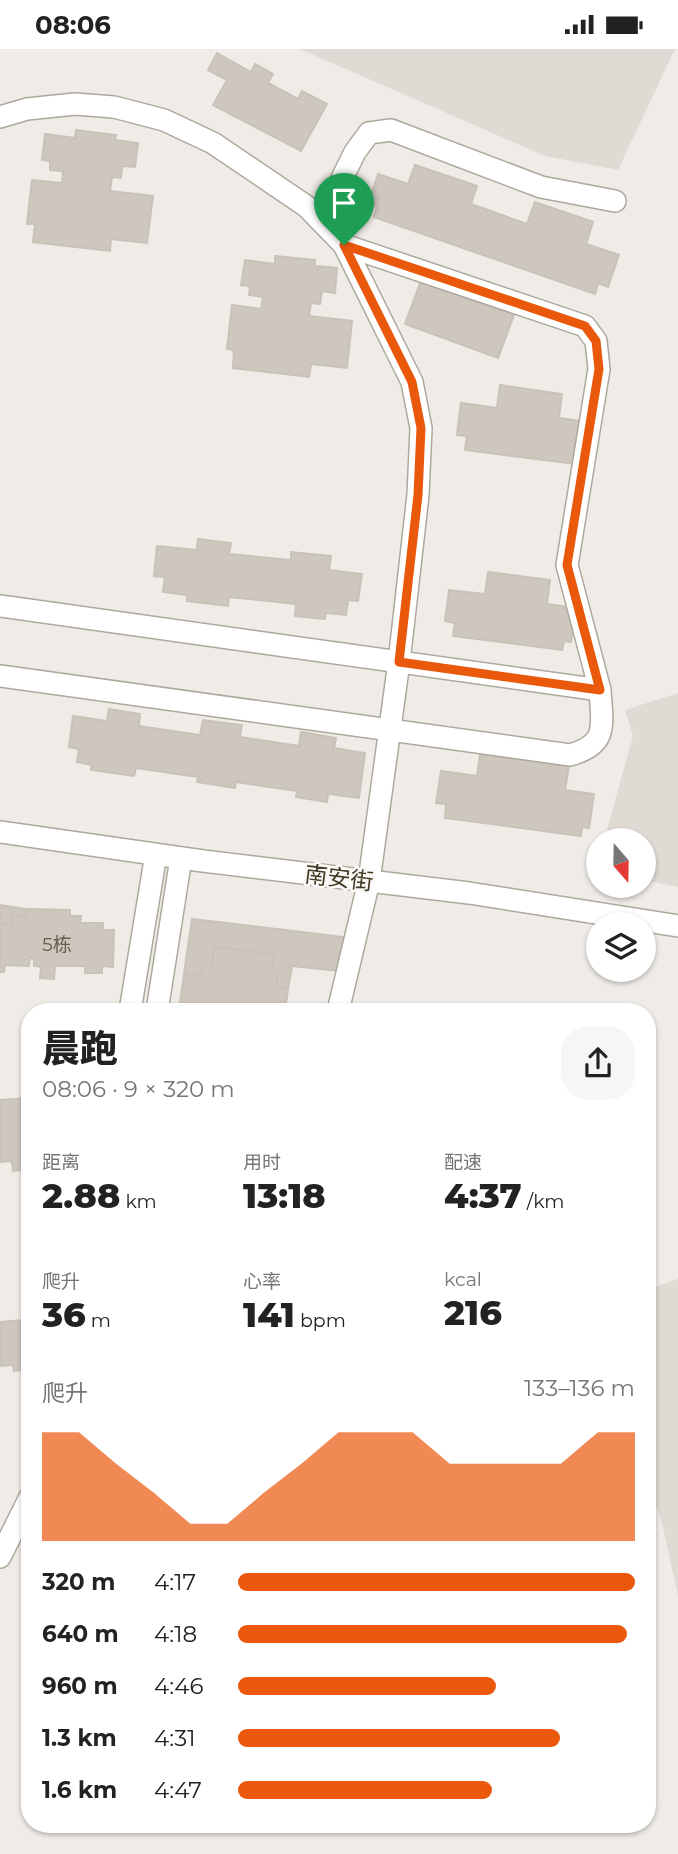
<!DOCTYPE html>
<html lang="zh">
<meta charset="utf-8">
<style>
body{margin:0;font-family:Montserrat,"Noto Sans SC",sans-serif;background:#f6f6f6;color:#222;height:100vh;display:flex;flex-direction:column;font-size:26px;white-space:nowrap}
*{box-sizing:border-box;margin:0}
p{font-size:23px;color:#767676}
.icon{flex:none;width:38px;height:38px;fill:none;stroke:currentColor;stroke-width:2;stroke-linecap:round;stroke-linejoin:round}
.map{position:relative;flex:1;overflow:hidden}
.drawer{position:absolute;left:21px;top:954px;width:635px;height:830px;display:flex;flex-direction:column;background:#fff;border-radius:28px;box-shadow:0 2px 5px #0004}
.drawer>*{flex:none}
.needle{width:46px;rotate:160deg}
.tools{position:absolute;left:586px;top:779px;display:grid;gap:14px}
.tools a{display:grid;place-items:center;width:70px;height:70px;border-radius:50%;background:#fff;box-shadow:0 2px 5px #0004;font-size:35px}
.pin{position:absolute;display:grid;place-items:center;width:60px;height:60px;color:#fff;margin:-72px -30px;border-radius:50% 50% 50% 0;rotate:-45deg;box-shadow:0 0 7px #0007}
.pin .icon{rotate:45deg}
.round{display:grid;place-items:center;flex:none;width:74px;height:74px;border-radius:28px;background:#f6f6f6}
.headline{display:flex;align-items:center;justify-content:space-between;height:119px;padding:0 21px}
h1{font-size:38px;font-weight:800;line-height:52px}
.metrics{display:grid;grid-template-columns:repeat(3,1fr);gap:10px;height:119px;padding:7px 21px}
.metrics div{display:grid;align-content:center}
.metrics b{font-size:35px;font-weight:800}
.metrics small{font-size:19px;font-weight:400}
.metrics p{font-size:19px}
.chart{height:196px;padding:14px 21px}
.chart p{display:flex;justify-content:space-between}
.chart svg{width:100%;height:126px;margin-top:7px;fill:#ea580c;opacity:.7}
ul{padding:0 21px;list-style:none;font-size:23px}
li{display:grid;grid-template-columns:112px 84px 1fr;align-items:center;height:52px}
li i{height:18px;border-radius:9px;background:#ea580c}
.status{display:flex;justify-content:space-between;align-items:center;height:49px;padding:0 35px;background:#fff;direction:ltr}
.status svg{height:19px;fill:currentColor}
.map>svg:first-child{display:block}
.built{fill:#dfdad4}
.building{fill:#cdc7be;stroke:#c9c2b8;stroke-width:2}
.lines{fill:none;stroke-linecap:round;stroke-linejoin:round}
.minor-casing{stroke:#ada89c;stroke-width:24}
.minor{stroke:#fff;stroke-width:21}
.route-casing{stroke:#fff;stroke-width:14}
.route{stroke:#ea580c;stroke-width:9}
.labels{text-anchor:middle;stroke-width:5;stroke-linejoin:round;paint-order:stroke}
.number-label{font-size:19px;fill:#655e4a}
.street-label{font-size:23px;fill:#423b24;stroke:#fbf9f7}
</style>
<div class="status"><b>08:06</b><svg viewBox="0 0 49 12"><path d="M0 12V9h3v3zM5 12V6h3v6zM10 12V3h3v9zM15 12V0h3v12zM26 1h20v11H26zM47 4h2v5h-2z"/></svg></div>
<div class="map">
<svg width="678" height="1805" viewBox="0 0 678 1805">
<rect width="100%" height="100%" fill="#efebe6"/>
<path class="built" d="M 300,0 L 675,0 L 618,121 L 545,107 Z
M 678,644 L 678,838 L 644,831 L 644,791 L 604,791 L 633,687 L 625,661 Z
M 678,1230 L 678,1546 L 662,1475 L 648,1432 L 648,1240 Z"/>
<path class="building" d="M 217,4 L 251,23 L 255,15 L 273,25 L 268,34 L 298,50 L 302,42 L 327,55 L 301,102 L 213,56 L 227,31 L 208,21 Z
M 76,81 L 116,86 L 115,91 L 138,94 L 135,118 L 122,117 L 121,129 L 112,128 L 110,142 L 153,147 L 147,194 L 111,190 L 110,202 L 33,193 L 35,175 L 27,175 L 32,131 L 62,134 L 63,122 L 50,121 L 50,112 L 42,111 L 45,85 L 75,89 Z
M 415,116 L 477,137 L 471,155 L 527,175 L 535,153 L 593,173 L 586,195 L 619,206 L 608,238 L 598,234 L 595,245 L 374,168 L 377,158 L 368,155 L 378,125 L 408,135 Z
M 275,207 L 315,211 L 315,217 L 337,219 L 335,244 L 322,242 L 320,255 L 311,254 L 309,267 L 352,272 L 347,319 L 311,315 L 309,328 L 233,319 L 234,301 L 227,300 L 232,256 L 261,260 L 263,248 L 249,246 L 250,237 L 241,236 L 245,211 L 275,215 Z
M 422,229 L 515,263 L 498,309 L 405,275 Z
M 500,336 L 562,345 L 559,369 L 588,373 L 575,415 L 465,401 L 467,387 L 457,386 L 461,354 L 497,359 Z
M 198,490 L 231,494 L 229,505 L 291,511 L 291,503 L 331,507 L 329,521 L 362,525 L 358,552 L 348,551 L 346,566 L 326,564 L 325,570 L 295,567 L 296,555 L 229,548 L 228,557 L 187,552 L 187,546 L 163,543 L 165,528 L 154,527 L 157,497 L 197,501 Z
M 488,523 L 550,531 L 547,555 L 576,559 L 571,593 L 564,592 L 562,601 L 453,587 L 455,574 L 445,572 L 449,541 L 485,545 Z
M 109,660 L 140,665 L 139,677 L 200,686 L 203,671 L 242,676 L 240,688 L 299,697 L 301,683 L 336,689 L 334,699 L 365,704 L 359,749 L 328,745 L 327,753 L 296,748 L 297,742 L 236,733 L 235,739 L 197,733 L 198,728 L 136,719 L 134,727 L 91,721 L 92,716 L 77,713 L 79,700 L 69,698 L 73,667 L 107,672 Z
M 480,705 L 569,717 L 565,741 L 594,745 L 589,779 L 582,778 L 581,787 L 445,769 L 446,755 L 436,754 L 441,722 L 477,727 Z
M 0,856 L 26,860 L 26,868 L 12,867 L 12,875 L 0,875 Z
M 26,860 L 70,861 L 70,867 L 81,867 L 80,874 L 103,874 L 103,881 L 114,881 L 113,918 L 102,917 L 102,924 L 85,924 L 85,917 L 55,917 L 54,930 L 40,929 L 41,918 L 34,917 L 34,909 L 30,909 L 29,917 L 5,916 L 4,923 L 0,923 L 0,875 L 12,875 L 12,867 L 26,868 Z
M 192,870 L 344,888 L 338,922 L 292,917 L 288,940 L 276,938 L 278,925 L 272,923 L 274,905 L 214,898 L 212,916 L 203,915 L 201,927 L 184,925 Z
M 214,898 L 274,905 L 272,923 L 278,925 L 276,938 L 288,940 L 285,962 L 179,961 L 184,925 L 201,927 L 203,915 L 212,916 Z
M 30,1049 L 30,1120 L 13,1122 L 12,1112 L 0,1113 L 0,1051 Z
M 23,1271 L 23,1275 L 30,1274 L 30,1320 L 14,1322 L 13,1316 L 0,1317 L 0,1273 Z"/>
<g class="lines">
<g class="minor-casing">
<path id="minor" d="M 0,68 L 27,60 L 75,55 L 114,58 L 164,71 L 213,94 L 306,157 L 344,196 L 585,277 L 596,292 L 599,320 L 567,516 L 600,641 L 0,557
M 321,172 L 355,103 L 369,84 L 391,81 L 541,138 L 615,152
M 0,627 L 570,706 C 609,695 602,676 600,641
M 0,783 L 203,812 L 469,844 L 678,877
M 130,962 L 156,805
M 157,962 L 181,809
M 338,962 L 369,832 L 399,613 L 418,446 L 421,379 L 412,333 L 344,196
M 0,1508 L 30,1448"/>
</g>
<use href="#minor" class="minor"/>
</g>
<g class="lines">
<g class="route-casing">
<path id="route" d="M 344,196 L 585,277 L 596,292 L 599,320 L 567,516 L 600,641 L 399,613 L 418,446 L 421,379 L 412,333 Z"/>
</g>
<use href="#route" class="route"/>
</g>
<g class="labels">
<g class="number-label">
<text x="57" y="902">5栋</text>
</g>
<g class="street-label">
<text transform="translate(339 829) rotate(7)" y="8">南安街</text>
</g>
</g>
</svg>
<div class="tools">
<a><svg class="needle" viewBox="-14 -14 28 28"><path d="M0-13l5 13h-10z" fill="#e53935"/><path d="M0 13l5-13h-10z" fill="#767676"/></svg></a>
<a><svg class="icon" aria-label="layers" viewBox="0 0 24 24"><path d="M12 4l9 5-9 5-9-5zM3 14l9 5 9-5"/></svg></a>
</div>
<div class="pin" style="left:344px;top:196px;background:#1e9e55"><svg class="icon" aria-label="arrive" viewBox="0 0 24 24"><path d="M6 21V4h12l-3 4 3 4H6"/></svg></div>
<section class="drawer">
<div class="headline"><div><h1>晨跑</h1><p>08:06 · 9 × 320 m</p></div><a class="round"><svg class="icon" aria-label="share" viewBox="0 0 24 24"><path d="M12 15V3M7 8l5-5 5 5M5 13v7h14v-7"/></svg></a></div>
<div class="metrics">
<div><p>距离</p><b>2.88<small> km</small></b></div>
<div><p>用时</p><b>13:18</b></div>
<div><p>配速</p><b>4:37<small> /km</small></b></div>
</div>
<div class="metrics">
<div><p>爬升</p><b>36<small> m</small></b></div>
<div><p>心率</p><b>141<small> bpm</small></b></div>
<div><p>kcal</p><b>216</b></div>
</div>
<div class="chart"><p><span>爬升</span>133–136 m</p>
<svg viewBox="0 0 160 44" preserveAspectRatio="none"><path d="M0 44V6L10 6L20 17L30 27L40 38L50 38L60 27L70 17L80 6L90 6L100 6L110 17L120 17L130 17L140 17L150 6L160 6V44z"/></svg>
</div>
<ul>
<li><b>320 m</b>4:17<i style="width:100%"></i></li>
<li><b>640 m</b>4:18<i style="width:98%"></i></li>
<li><b>960 m</b>4:46<i style="width:65%"></i></li>
<li><b>1.3 km</b>4:31<i style="width:81%"></i></li>
<li><b>1.6 km</b>4:47<i style="width:64%"></i></li>
</ul>
</section>
</div>
